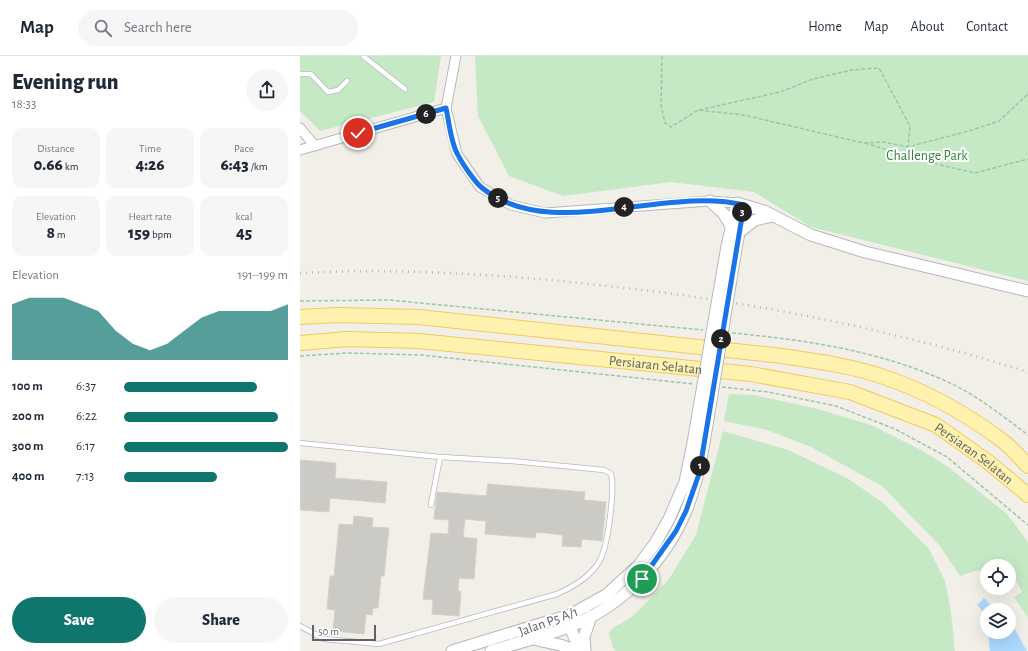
<!DOCTYPE html>
<meta charset="utf-8">
<style>
body{margin:0;font-family:"Alegreya Sans",sans-serif;background:#f6f6f7;color:#1f2937;height:100vh;display:flex;flex-direction:column;font-size:15px;white-space:nowrap}
*{box-sizing:border-box;margin:0}
p{font-size:13px;color:#747a83}
.icon{flex:none;width:22px;height:22px;fill:none;stroke:currentColor;stroke-width:2;stroke-linecap:round;stroke-linejoin:round}
.map{position:relative;flex:1;overflow:hidden}
.drawer{display:flex;flex-direction:column;background:#fff;width:300px}
.drawer>*{flex:none}
.buttons{position:absolute;left:680px;top:503px;display:grid;gap:8px}
.buttons a{display:grid;place-items:center;width:36px;height:36px;border-radius:50%;background:#fff;box-shadow:0 4px 16px #0002;font-size:20px}
.scale{position:absolute;left:12px;bottom:10px;width:64px;box-sizing:border-box;padding-left:4px;border:2px solid #5f6368;border-top:0;font-size:11px;line-height:14px;white-space:nowrap;color:#5f6368;-webkit-text-stroke:3px #fff;paint-order:stroke}
.pin{position:absolute;display:grid;place-items:center;width:34px;height:34px;color:#fff;margin:-17px;border:2px solid #fff;border-radius:50%;box-shadow:0 1px 4px #0007}
.km{position:absolute;width:20px;height:20px;margin:-10px;border-radius:50%;background:#222;color:#fff;font-size:11px;line-height:20px;text-align:center}
.round{display:grid;place-items:center;flex:none;width:42px;height:42px;border-radius:21px;background:#f6f6f7}
.headline{display:flex;align-items:center;justify-content:space-between;height:68px;padding:0 12px}
h1{font-size:22px;font-weight:800;line-height:30px}
.metrics{display:grid;grid-template-columns:repeat(3,1fr);gap:6px;height:68px;padding:4px 12px}
.metrics div{display:grid;align-content:center;border-radius:10px;background:#f6f6f7;text-align:center}
.metrics b{font-size:17px;font-weight:800}
.metrics small{font-size:11px;font-weight:400}
.metrics p{font-size:11px}
.chart{height:112px;padding:8px 12px}
.chart p{display:flex;justify-content:space-between}
.chart svg{width:100%;height:72px;margin-top:4px;fill:#0f766e;opacity:.7}
.cta{display:flex;gap:8px;margin-top:auto;padding:8px 12px}
.cta a{flex:1;height:46px;border-radius:24px;background:#0f766e;color:#fff;font-size:16px;font-weight:800;line-height:46px;text-align:center}
.cta a+a{background:#f6f6f7;color:#1f2937}
ul{padding:0 12px;list-style:none;font-size:13px}
li{display:grid;grid-template-columns:64px 48px 1fr;align-items:center;height:30px}
li i{height:10px;border-radius:5px;background:#0f766e}
header{display:flex;align-items:center;gap:24px;box-sizing:border-box;height:56px;padding:0 20px;background:#fff;border-bottom:1px solid #e0e1e3}
header strong{font-size:19px}
nav{display:flex;gap:22px;margin-inline-start:auto;font-size:14px}
.search{width:280px;height:36px;background:#f6f6f7;display:flex;align-items:center;gap:10px;box-sizing:border-box;padding:0 14px;border-radius:22px;color:#747a83;font-size:15px}
main{display:flex;flex:1;min-height:0}
.map>svg:first-child{display:block}
.green{fill:#c5e8c5}
.water{fill:#aadaff}
.building{fill:#cccac5;stroke:#d6d1c6}
.lines{fill:none;stroke-linecap:round;stroke-linejoin:round}
.service-casing{stroke:#b5b8bc;stroke-width:6}
.minor-casing{stroke:#b5b8bc;stroke-width:11}
.tertiary-casing{stroke:#b5b8bc;stroke-width:13}
.primary-casing{stroke:#f2c960;stroke-width:16}
.path{stroke:#9cc7a9;stroke-width:1.5;stroke-dasharray:4 2;stroke-linecap:butt}
.service{stroke:#fff;stroke-width:4.5}
.minor{stroke:#fff;stroke-width:9}
.tertiary{stroke:#fff;stroke-width:11}
.primary{stroke:#fff2af;stroke-width:14}
.rail{stroke:#b6b7b8;stroke-width:2.5;stroke-dasharray:1 5;stroke-linecap:butt}
.tertiary-bridge-casing{stroke:#b5b8bc;stroke-width:13;stroke-linecap:butt}
.tertiary-bridge{stroke:#fff;stroke-width:11}
.route-casing{stroke:#fff;stroke-width:8}
.route{stroke:#1a73e8;stroke-width:5}
.labels{text-anchor:middle;stroke-width:4;stroke-linejoin:round;paint-order:stroke}
.park-label{font-size:14px;fill:#348238;stroke:#fff}
.street-label{font-size:14px;fill:#5f6368;stroke:#fff}
</style>
<header>
<strong>Map</strong>
<div class="search"><svg class="icon" aria-label="search" viewBox="0 0 24 24"><circle cx="10" cy="10" r="6"/><path d="M15 15l6 6"/></svg>Search here</div>
<nav><a>Home</a><a>Map</a><a>About</a><a>Contact</a></nav>
</header>
<main>
<section class="drawer">
<div class="headline"><div><h1>Evening run</h1><p>18:33</p></div><a class="round"><svg class="icon" aria-label="share" viewBox="0 0 24 24"><path d="M12 15V3M7 8l5-5 5 5M5 13v7h14v-7"/></svg></a></div>
<div class="metrics">
<div><p>Distance</p><b>0.66<small> km</small></b></div>
<div><p>Time</p><b>4:26</b></div>
<div><p>Pace</p><b>6:43<small> /km</small></b></div>
</div>
<div class="metrics">
<div><p>Elevation</p><b>8<small> m</small></b></div>
<div><p>Heart rate</p><b>159<small> bpm</small></b></div>
<div><p>kcal</p><b>45</b></div>
</div>
<div class="chart"><p><span>Elevation</span>191–199 m</p>
<svg viewBox="0 0 160 44" preserveAspectRatio="none"><path d="M0 44V10L10 6L20 6L30 6L40 10L50 14L60 26L70 34L80 38L90 34L100 26L110 18L120 14L130 14L140 14L150 14L160 10V44z"/></svg>
</div>
<ul>
<li><b>100 m</b>6:37<i style="width:81%"></i></li>
<li><b>200 m</b>6:22<i style="width:94%"></i></li>
<li><b>300 m</b>6:17<i style="width:100%"></i></li>
<li><b>400 m</b>7:13<i style="width:57%"></i></li>
</ul>
<div class="cta"><a>Save</a><a>Share</a></div>
</section>
<div class="map">
<svg width="728" height="595" viewBox="0 0 728 595">
<rect width="100%" height="100%" fill="#f1efe8"/>
<path class="green" d="M 0,0 L 141,0 L 134,46 L 20,75 L 0,55 Z
M 175,0 L 728,0 L 728,225 L 511,171 L 454,136 L 371,126 L 263,140 L 209,120 L 178,60 Z
M 429,338 L 454,339 L 514,352 L 571,369 L 619,393 L 647,410 L 707,458 L 728,486 L 728,562 L 714,541 L 722,536 L 714,521 L 709,519 L 709,510 L 687,510 L 687,514 L 674,515 L 660,520 L 639,489 L 582,430 L 511,391 L 467,374 L 424,365 Z
M 423,375 L 488,394 L 547,422 L 582,446 L 629,493 L 645,525 L 651,557 L 655,595 L 316,595 L 313,591 L 309,578 L 313,572 L 332,561 L 369,523 L 396,479 Z"/>
<path class="water" d="M 684,542 L 694,553 L 700,552 L 701,554 L 687,554 L 687,560 L 677,549 Z
M 709,563 L 727,595 L 690,595 L 688,576 L 709,576 Z"/>
<path class="building" d="M 0,404 L 36,407 L 35,422 L 87,426 L 85,447 L 30,442 L 29,456 L 0,454 Z
M 188,428 L 285,436 L 284,444 L 306,446 L 302,485 L 282,483 L 281,491 L 262,490 L 263,479 L 236,476 L 235,482 L 185,478 L 186,465 L 165,463 L 163,481 L 177,483 L 174,523 L 159,522 L 158,535 L 161,536 L 159,560 L 132,558 L 133,544 L 123,543 L 131,477 L 148,478 L 149,464 L 134,463 L 137,436 L 186,440 Z
M 54,460 L 73,462 L 72,471 L 89,472 L 84,520 L 81,520 L 78,552 L 73,552 L 72,559 L 66,558 L 64,578 L 33,575 L 35,554 L 27,553 L 30,520 L 34,520 L 39,468 L 53,469 Z"/>
<g class="lines">
<g class="service-casing">
<path id="service" d="M 63,0 L 105,33
M 0,18 L 11,18 L 28,36 L 38,34 L 47,25
M 0,387 L 140,401 L 212,405 L 304,414 L 311,418 C 315,434 308,489 300,504 C 291,521 273,531 257,538 L 79,588 L 24,583 L 0,570
M 131,449 L 140,401"/>
</g>
<g class="minor-casing">
<path id="minor" d="M 156,0 L 146,52 L 157,98 L 180,131 L 211,149 L 245,157 L 410,145 L 437,147
M 0,72 L 15,90
M 0,94 L 146,52"/>
</g>
<g class="tertiary-casing">
<path id="tertiary" d="M 410,145 L 424,158 L 432,172
M 438,177 L 455,164 L 473,160
M 427,190 L 437,147 L 464,155 L 511,179 L 565,196 L 728,235
M 436,193 L 441,165
M 267,564 L 276,585 L 284,595
M 233,583 L 260,589 L 277,595
M 152,595 L 270,559 L 306,539 L 339,509 L 356,486 L 369,463 L 385,426 L 393,387
M 191,595 C 220,586 251,579 278,567 C 326,546 366,503 386,455 C 395,433 400,410 404,387
M 285,595 L 284,581 L 291,560"/>
</g>
<g class="primary-casing">
<g id="primary">
<path d="M 0,261 L 39,259 L 119,261 L 482,300 C 514,305 547,309 578,319 C 622,333 667,358 704,386 C 713,393 720,402 728,410"/>
<path id="s1" d="M 0,287 L 47,283 L 119,285 L 451,318 L 550,336 L 636,369 L 687,405 L 728,439"/>
</g>
</g>
<path class="path" d="M 362,0 L 361,49 L 365,67 L 371,71 L 398,54 L 444,59 L 563,87 L 583,86 L 608,91 L 672,74 L 699,65 L 728,38
M 399,54 L 480,36 L 513,23 L 552,14 L 579,12 L 610,70 L 608,91
M 565,87 L 619,104 L 675,117 L 728,103
M 0,245 L 89,244 L 403,274
M 432,277 C 507,284 581,295 650,327 C 678,340 704,361 728,379
M 0,300 L 47,297 L 121,299 L 394,328
M 422,331 L 468,336 L 536,350 L 595,373 L 647,401 L 728,469"/>
<use href="#service" class="service"/>
<use href="#minor" class="minor"/>
<use href="#tertiary" class="tertiary"/>
<use href="#primary" class="primary"/>
<path class="rail" d="M 0,217 C 96,212 193,218 289,228 C 438,243 585,271 728,316"/>
<g class="tertiary-bridge-casing">
<path id="tertiary-bridge" d="M 393,387 L 427,190
M 404,387 L 436,193"/>
</g>
<use href="#tertiary-bridge" class="tertiary-bridge"/>
</g>
<g class="lines">
<g class="route-casing">
<path id="route" d="M 58,77 L 146,52 C 149,66 151,88 158,99 C 162,107 174,125 181,131 C 249,188 364,129 444,149 L 399,418 L 386,455 L 376,475 L 342,523"/>
</g>
<use href="#route" class="route"/>
</g>
<g class="labels">
<g class="park-label">
<text x="627" y="104">Challenge Park</text>
</g>
<g class="street-label">
<text dy="5" stroke="none"><textPath href="#s1" startOffset="357">Persiaran Selatan</textPath></text>
<text dy="5" stroke="none"><textPath href="#s1" startOffset="693">Persiaran Selatan</textPath></text>
<text transform="translate(248 565) rotate(-20)" y="5">Jalan P5 A/1</text>
</g>
</g>
</svg>
<div class="buttons">
<a><svg class="icon" aria-label="locate" viewBox="0 0 24 24"><circle cx="12" cy="12" r="6"/><path d="M12 2v4M12 18v4M2 12h4M18 12h4"/></svg></a>
<a><svg class="icon" aria-label="layers" viewBox="0 0 24 24"><path d="M12 4l9 5-9 5-9-5zM3 14l9 5 9-5"/></svg></a>
</div>
<div class="scale">50 m</div>
<div class="pin" style="left:342px;top:523px;background:#1e9e55"><svg class="icon" aria-label="arrive" viewBox="0 0 24 24"><path d="M6 21V4h12l-3 4 3 4H6"/></svg></div>
<div class="pin" style="left:58px;top:77px;background:#d93025"><svg class="icon" aria-label="check" viewBox="0 0 24 24"><path d="M5 12l5 5 9-10"/></svg></div>
<b class="km" style="left:400px;top:410px">1</b>
<b class="km" style="left:421px;top:283px">2</b>
<b class="km" style="left:442px;top:156px">3</b>
<b class="km" style="left:324px;top:151px">4</b>
<b class="km" style="left:198px;top:142px">5</b>
<b class="km" style="left:126px;top:58px">6</b>
</div>
</main>
